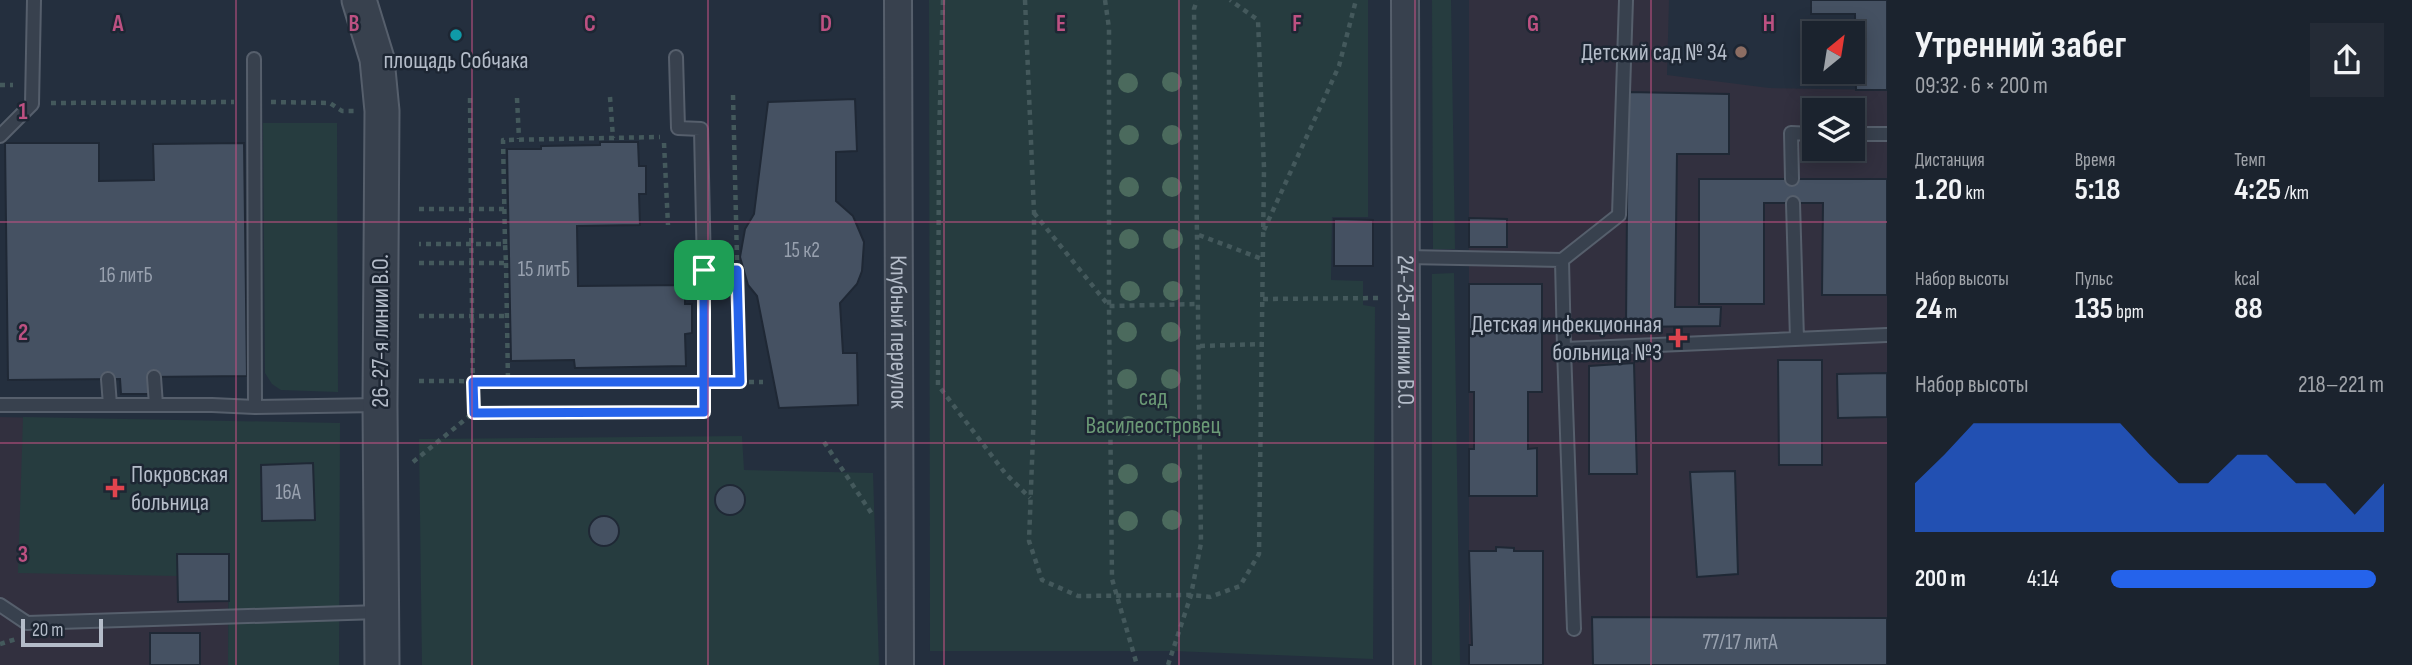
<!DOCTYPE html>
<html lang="ru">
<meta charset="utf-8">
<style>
body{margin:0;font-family:"Sofia Sans Condensed",sans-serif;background:#242b36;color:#f1f3f6;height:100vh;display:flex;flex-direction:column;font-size:26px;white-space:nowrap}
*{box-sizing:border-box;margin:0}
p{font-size:23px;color:#a0a4aa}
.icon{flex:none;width:38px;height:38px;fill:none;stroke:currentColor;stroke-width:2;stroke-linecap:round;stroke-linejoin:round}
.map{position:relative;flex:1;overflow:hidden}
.sheet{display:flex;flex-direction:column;background:#1b232e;width:525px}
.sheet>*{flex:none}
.needle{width:46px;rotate:30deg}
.controls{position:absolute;left:1802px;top:21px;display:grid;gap:14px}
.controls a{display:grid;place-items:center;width:63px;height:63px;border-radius:0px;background:#1b232e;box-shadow:0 4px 18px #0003,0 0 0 2px #39404a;font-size:35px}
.scale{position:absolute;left:21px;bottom:18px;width:82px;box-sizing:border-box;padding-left:7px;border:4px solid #b4bcc9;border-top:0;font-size:19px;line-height:24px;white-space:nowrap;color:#b4bcc9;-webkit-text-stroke:5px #1d2633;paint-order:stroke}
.pin{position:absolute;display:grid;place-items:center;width:60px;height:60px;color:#fff;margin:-30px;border-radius:14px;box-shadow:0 4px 10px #0006}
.round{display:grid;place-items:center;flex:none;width:74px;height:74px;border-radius:0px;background:#242b36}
.summary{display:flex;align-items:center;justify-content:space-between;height:119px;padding:0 28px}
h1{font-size:38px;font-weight:700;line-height:52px}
.metrics{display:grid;grid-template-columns:repeat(3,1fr);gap:10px;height:119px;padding:7px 28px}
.metrics div{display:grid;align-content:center}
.metrics b{font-size:30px;font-weight:700}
.metrics small{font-size:19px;font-weight:400}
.metrics p{font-size:19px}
.chart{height:196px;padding:14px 28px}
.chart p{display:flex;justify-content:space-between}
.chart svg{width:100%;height:126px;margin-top:7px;fill:#2563eb;opacity:.7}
ul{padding:0 28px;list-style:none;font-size:23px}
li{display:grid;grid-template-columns:112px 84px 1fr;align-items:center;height:52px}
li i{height:18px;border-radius:9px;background:#2563eb}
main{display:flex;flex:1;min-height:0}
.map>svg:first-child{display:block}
.medical{fill:#32303f;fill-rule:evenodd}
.green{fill:#263c3f}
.building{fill:#455162;stroke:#1f2835;stroke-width:2}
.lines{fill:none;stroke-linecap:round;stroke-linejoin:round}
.service-casing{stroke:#565f6c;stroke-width:16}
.minor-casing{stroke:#565f6c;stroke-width:30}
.tertiary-casing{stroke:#565f6c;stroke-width:37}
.path{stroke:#44595c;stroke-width:4.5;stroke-dasharray:5 5;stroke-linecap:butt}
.service{stroke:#38414e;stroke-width:12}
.minor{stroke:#38414e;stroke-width:26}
.tertiary{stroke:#38414e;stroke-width:33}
.tree{fill:#4b6a5d}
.route-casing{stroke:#fff;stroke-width:14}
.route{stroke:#2563eb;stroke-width:9}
.grid{fill:none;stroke:#bd5182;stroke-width:2;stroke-opacity:0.55}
.culture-dot{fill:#0f9aa8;stroke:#1d2633;stroke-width:2.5}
.education-dot{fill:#8d6e63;stroke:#1d2633;stroke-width:2.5}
.health-dot{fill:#e0444e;stroke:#1d2633;stroke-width:2.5}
.labels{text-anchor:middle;stroke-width:5;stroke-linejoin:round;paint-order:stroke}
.number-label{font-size:21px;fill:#98a1af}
.poi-label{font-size:24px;fill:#b4bcc9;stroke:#1d2633;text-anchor:end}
.street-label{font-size:24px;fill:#b4bcc9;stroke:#1d2633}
.park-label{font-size:24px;fill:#6b9a76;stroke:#1d2633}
.grid-label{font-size:23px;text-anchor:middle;font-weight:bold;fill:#bd5182;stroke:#1d2633;stroke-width:5;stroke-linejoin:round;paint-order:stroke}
</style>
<main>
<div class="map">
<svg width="1887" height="665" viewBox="0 0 1887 665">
<rect width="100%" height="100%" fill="#242f3e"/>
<path class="medical" d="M 1469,0 L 1669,0 L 1667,75 L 1769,88 L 1887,90 L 1887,665 L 1469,665 ZM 1815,110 L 1853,110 L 1853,149 L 1815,149 Z
M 0,417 L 229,422 L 228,665 L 0,665 Z"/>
<path class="green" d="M 929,0 L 1368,0 L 1368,217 L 1332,217 L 1331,280 L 1363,281 L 1363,305 L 1375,307 L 1373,659 L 1174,651 L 930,651 Z
M 1432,0 L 1451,0 L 1455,249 L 1433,249 Z
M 263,123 L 337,123 L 338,392 L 281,390 L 272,384 L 265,373 Z
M 1454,273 L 1460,665 L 1432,665 L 1432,274 Z
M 23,417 L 340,423 L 339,665 L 228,665 L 229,555 L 178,576 L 18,573 Z
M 742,436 L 744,470 L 873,473 L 879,665 L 422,665 L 419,439 Z"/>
<path class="building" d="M 1811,0 L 1887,0 L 1887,90 L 1856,90 L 1855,14 L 1811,14 Z
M 1628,92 L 1729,94 L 1729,154 L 1677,154 L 1675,307 L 1721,307 L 1720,326 L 1626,327 Z
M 855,99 L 857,151 L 836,152 L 836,201 L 853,216 L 864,242 L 862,271 L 857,284 L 840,303 L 843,353 L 857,353 L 858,405 L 779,408 L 757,296 L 748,285 L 740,257 L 745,229 L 754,214 L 768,102 Z
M 600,142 L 638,142 L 639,166 L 646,166 L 646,194 L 639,194 L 640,225 L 577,226 L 578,286 L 685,285 L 685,304 L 692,304 L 692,333 L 685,334 L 686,366 L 575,368 L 574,360 L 511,361 L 507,149 L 541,149 L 541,146 L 600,145 Z
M 5,143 L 99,143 L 99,181 L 154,180 L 153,144 L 244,143 L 247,376 L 148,377 L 149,394 L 121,394 L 120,379 L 8,380 Z
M 1699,179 L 1887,179 L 1887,295 L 1822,295 L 1823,203 L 1764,203 L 1764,304 L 1699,304 Z
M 1469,218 L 1507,219 L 1507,247 L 1469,247 Z
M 1334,219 L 1373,220 L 1373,266 L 1334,266 Z
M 1469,284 L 1542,284 L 1542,392 L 1528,392 L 1528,449 L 1537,448 L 1537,496 L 1469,496 L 1469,449 L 1474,449 L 1474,392 L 1469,392 Z
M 1778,360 L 1822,360 L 1822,465 L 1779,465 Z
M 1634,363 L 1637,474 L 1589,474 L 1589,366 Z
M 1887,373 L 1887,417 L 1838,418 L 1837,374 Z
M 313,463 L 315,520 L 262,521 L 261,465 Z
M 1735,471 L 1738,574 L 1697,577 L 1690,472 Z
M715 500a15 15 0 1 1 30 0a15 15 0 1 1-30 0Z
M589 531a15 15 0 1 1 30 0a15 15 0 1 1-30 0Z
M 1496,547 L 1514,548 L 1514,551 L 1543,551 L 1543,665 L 1469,665 L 1469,645 L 1472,645 L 1469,551 L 1496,551 Z
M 177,554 L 229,554 L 229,601 L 178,602 Z
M 1592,617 L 1887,618 L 1887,665 L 1593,665 Z
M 150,633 L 200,633 L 200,665 L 150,665 Z"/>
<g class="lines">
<g class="service-casing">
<path id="service" d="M 676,57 L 678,128 L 701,129 L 704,270
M 254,59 L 255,407
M 1853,134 L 1887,134
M 0,136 L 32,104 L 34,0
M 1792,179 L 1791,133 L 1815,134
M 1793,203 L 1797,339
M 1406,257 L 1562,260 L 1564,349 L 1887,335
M 1562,260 L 1619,215 L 1626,0
M 1564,349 L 1574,629
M 154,377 L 156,405
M 108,379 L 110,405
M 0,405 L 212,405 L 255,407 L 379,405
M 0,605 L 27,623 L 379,612"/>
</g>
<g class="minor-casing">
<g id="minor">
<path id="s1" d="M 898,0 L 900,665"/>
<path id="s2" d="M 1405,0 L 1407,665"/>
</g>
</g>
<g class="tertiary-casing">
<path id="tertiary" d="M 359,0 L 377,59 L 382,111 L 380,405 L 382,665"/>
</g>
<path class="path" d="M 943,0 L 939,137 L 938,385 L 1005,473 L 1030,498
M 1025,0 L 1034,212 L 1034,409 L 1029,541 L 1042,580 L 1078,596 L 1191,595 L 1210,597 L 1240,586 L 1259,554 L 1264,168 L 1258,20 L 1230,0
M 1105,0 L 1109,28 L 1109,306 L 1112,579 L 1137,665
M 0,85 L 13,85
M 733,95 L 740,382
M 610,97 L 613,138
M 470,98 L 473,413
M 517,98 L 519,139
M 271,102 L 330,103 L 342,111 L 354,111
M 51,103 L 234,102
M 664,143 L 668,225
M 419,209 L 505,209
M 1034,213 L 1109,306 L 1199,304
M 1264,230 L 1339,66 L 1356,0
M 1199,235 L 1262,259
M 505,244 L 503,140 L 660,137
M 419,263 L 506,263 L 505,244 L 419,244
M 506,263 L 508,382
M 722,270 L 737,270
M 1263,299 L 1380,298
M 419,316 L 506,316
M 1200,346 L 1262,344
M 419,381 L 763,382
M 824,442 L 872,514
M 413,462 L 473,413 L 704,412 L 704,288
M 0,644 L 16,639
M 1168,665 L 1191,595 L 1201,543 L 1194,9 L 1197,0"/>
<use href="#service" class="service"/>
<use href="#minor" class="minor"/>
<use href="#tertiary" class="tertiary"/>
</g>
<g class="tree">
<circle cx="1172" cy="82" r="10"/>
<circle cx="1128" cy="83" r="10"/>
<circle cx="1129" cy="135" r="10"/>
<circle cx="1172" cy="135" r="10"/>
<circle cx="1129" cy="187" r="10"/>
<circle cx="1172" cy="187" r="10"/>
<circle cx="1129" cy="239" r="10"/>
<circle cx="1173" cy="239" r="10"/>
<circle cx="1130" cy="291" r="10"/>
<circle cx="1173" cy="291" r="10"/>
<circle cx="1127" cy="332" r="10"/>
<circle cx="1171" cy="332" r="10"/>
<circle cx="1127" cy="379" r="10"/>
<circle cx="1171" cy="379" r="10"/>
<circle cx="1128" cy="426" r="10"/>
<circle cx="1171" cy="426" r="10"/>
<circle cx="1172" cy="473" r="10"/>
<circle cx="1128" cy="474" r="10"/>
<circle cx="1172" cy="520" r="10"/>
<circle cx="1128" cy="521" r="10"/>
</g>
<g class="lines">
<g class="route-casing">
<path id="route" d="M 704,270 L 704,382 L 473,382 L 474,413 L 704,412 L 704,382 L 740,382 L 737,270 L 704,270"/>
</g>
<use href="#route" class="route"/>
</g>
<path class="grid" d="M 236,0 L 236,665M 472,0 L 472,665M 708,0 L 708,665M 944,0 L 944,665M 1179,0 L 1179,665M 1415,0 L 1415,665M 1651,0 L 1651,665M 0,222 L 1887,222M 0,443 L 1887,443"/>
<circle class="culture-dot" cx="456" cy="35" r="7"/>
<circle class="education-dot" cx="1741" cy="52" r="7"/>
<g class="health-dot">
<path d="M1674.5 327.5h7v7h7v7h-7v7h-7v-7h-7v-7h7z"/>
<path d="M111.5 477.5h7v7h7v7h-7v7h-7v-7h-7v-7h7z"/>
</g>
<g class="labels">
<g class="number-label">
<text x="802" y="257">15 к2</text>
<text x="544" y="276">15 литБ</text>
<text x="126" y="282">16 литБ</text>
<text x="288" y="499">16А</text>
<text x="1740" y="649">77/17 литА</text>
</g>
<g class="poi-label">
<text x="1727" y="60">Детский сад № 34</text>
<text x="456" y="68" text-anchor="middle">площадь Собчака</text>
<text x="1662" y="332">Детская инфекционная<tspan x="1662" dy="28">больница №3</tspan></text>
<text x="131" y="482" text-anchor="start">Покровская<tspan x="131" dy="28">больница</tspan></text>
</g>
<g class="street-label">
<text transform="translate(380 331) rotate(-90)" y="8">26-27-я линии В.О.</text>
<text dy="8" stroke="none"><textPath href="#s2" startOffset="332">24-25-я линии В.О.</textPath></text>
<text dy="8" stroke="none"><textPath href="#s1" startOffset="332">Клубный переулок</textPath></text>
</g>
<g class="park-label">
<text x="1153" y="405">сад<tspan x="1153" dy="28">Василеостровец</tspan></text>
</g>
</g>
<g class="grid-label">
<text x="118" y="31">A</text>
<text x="354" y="31">B</text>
<text x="590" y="31">C</text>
<text x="826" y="31">D</text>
<text x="1061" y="31">E</text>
<text x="1297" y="31">F</text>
<text x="1533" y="31">G</text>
<text x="1769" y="31">H</text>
<text x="23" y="119">1</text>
<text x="23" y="340">2</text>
<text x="23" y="562">3</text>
</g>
</svg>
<div class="controls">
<a><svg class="needle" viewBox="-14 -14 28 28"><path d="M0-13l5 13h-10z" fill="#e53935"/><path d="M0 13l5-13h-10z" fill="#a0a4aa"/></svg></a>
<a><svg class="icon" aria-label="layers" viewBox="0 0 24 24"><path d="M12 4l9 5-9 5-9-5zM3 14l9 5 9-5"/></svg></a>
</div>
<div class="scale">20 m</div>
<div class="pin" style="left:704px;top:270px;background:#1e9e55"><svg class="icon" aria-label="arrive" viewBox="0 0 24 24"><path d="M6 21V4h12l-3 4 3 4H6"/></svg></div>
</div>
<section class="sheet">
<div class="summary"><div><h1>Утренний забег</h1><p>09:32 · 6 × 200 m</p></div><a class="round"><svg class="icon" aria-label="share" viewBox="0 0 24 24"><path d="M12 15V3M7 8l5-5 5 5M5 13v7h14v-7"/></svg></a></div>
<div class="metrics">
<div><p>Дистанция</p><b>1.20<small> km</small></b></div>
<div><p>Время</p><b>5:18</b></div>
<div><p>Темп</p><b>4:25<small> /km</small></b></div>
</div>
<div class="metrics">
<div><p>Набор высоты</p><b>24<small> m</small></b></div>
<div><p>Пульс</p><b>135<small> bpm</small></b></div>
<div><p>kcal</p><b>88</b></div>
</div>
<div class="chart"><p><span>Набор высоты</span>218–221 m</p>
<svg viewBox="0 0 160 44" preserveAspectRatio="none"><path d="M0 44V27L10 17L20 6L30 6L40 6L50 6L60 6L70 6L80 17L90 27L100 27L110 17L120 17L130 27L140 27L150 38L160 27V44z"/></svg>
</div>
<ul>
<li><b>200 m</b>4:14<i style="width:97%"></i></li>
</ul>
</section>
</main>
